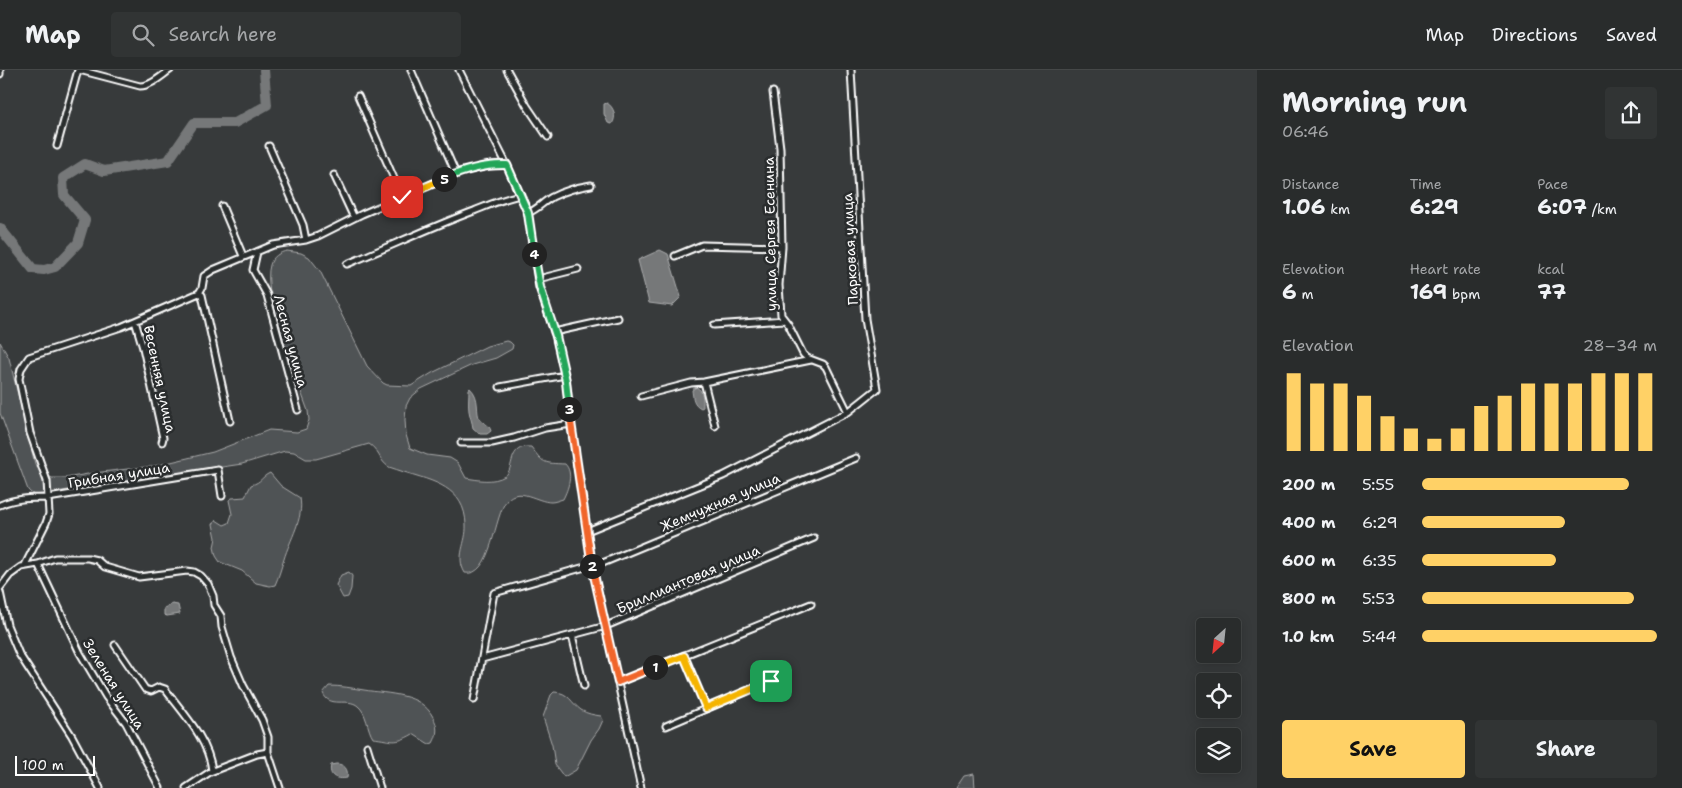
<!DOCTYPE html>
<meta charset="utf-8">
<style>
body{margin:0;font-family:"Shantell Sans",sans-serif;background:#313434;color:#f1f3f6;height:100vh;display:flex;flex-direction:column;font-size:19px;white-space:nowrap}
*{box-sizing:border-box;margin:0}
p{font-size:16px;color:#a5a7a9}
.icon{flex:none;width:28px;height:28px;fill:none;stroke:currentColor;stroke-width:2;stroke-linecap:round;stroke-linejoin:round}
.map{position:relative;flex:1;overflow:hidden}
.drawer{display:flex;flex-direction:column;background:#292c2c;width:425px}
.drawer>*{flex:none}
.needle{width:32px;rotate:207deg}
.controls{position:absolute;left:1196px;top:548px;display:grid;gap:10px}
.controls a{display:grid;place-items:center;width:45px;height:45px;border-radius:5px;background:#292c2c;box-shadow:0 2px 12px #0003,0 0 0 1px #454848;font-size:25px}
.scale{position:absolute;left:15px;bottom:12px;width:80px;box-sizing:border-box;padding-left:5px;border:2px solid #fff;border-top:0;font-size:14px;line-height:18px;white-space:nowrap;color:#fff;-webkit-text-stroke:4px #2a2d2e;paint-order:stroke}
.pin{position:absolute;display:grid;place-items:center;width:42px;height:42px;color:#fff;margin:-21px;border-radius:10px;box-shadow:0 2px 8px #0006}
.km{position:absolute;width:25px;height:25px;margin:-12px;border-radius:50%;background:#222;color:#fff;font-size:14px;line-height:25px;text-align:center}
.round{display:grid;place-items:center;flex:none;width:52px;height:52px;border-radius:5px;background:#313434}
.headline{display:flex;align-items:center;justify-content:space-between;height:85px;padding:0 25px}
h1{font-size:28px;font-weight:700;line-height:38px}
.figures{display:grid;grid-template-columns:repeat(3,1fr);gap:8px;height:85px;padding:5px 25px}
.figures div{display:grid;align-content:center}
.figures b{font-size:21px;font-weight:700}
.figures small{font-size:14px;font-weight:400}
.figures p{font-size:14px}
.chart{height:140px;padding:10px 25px}
.chart p{display:flex;justify-content:space-between}
.chart svg{width:100%;height:90px;margin-top:5px;stroke:#ffd166;stroke-width:6}
.primary-button{display:flex;gap:10px;margin-top:auto;padding:10px 25px}
.primary-button a{flex:1;height:58px;border-radius:5px;background:#ffd166;color:#111;font-size:20px;font-weight:700;line-height:58px;text-align:center}
.primary-button a+a{background:#313434;color:#f1f3f6}
ul{padding:0 25px;list-style:none;font-size:16px}
li{display:grid;grid-template-columns:80px 60px 1fr;align-items:center;height:38px}
li i{height:12px;border-radius:6px;background:#ffd166}
header{display:flex;align-items:center;gap:30px;box-sizing:border-box;height:70px;padding:0 25px;background:#292c2c;border-bottom:1px solid #454848}
header strong{font-size:24px}
nav{display:flex;gap:28px;margin-inline-start:auto;font-size:18px}
.search{width:350px;height:45px;background:#313434;display:flex;align-items:center;gap:12px;box-sizing:border-box;padding:0 18px;border-radius:5px;color:#a5a7a9;font-size:19px}
main{display:flex;flex:1;min-height:0}
.map>svg:first-child{display:block}
.green{fill:#505354;stroke:#a8a9aa}
.water{fill:#767879;stroke:#adaeaf}
.lines{fill:none;stroke-linecap:round;stroke-linejoin:round}
.river{stroke:#767879;stroke-width:10}
.minor-casing{stroke:#fff;stroke-width:9}
.minor{stroke:#2a2d2e;stroke-width:5}
.split-1-casing{stroke:#fff;stroke-width:10}
.split-2-casing{stroke:#fff;stroke-width:10}
.split-3-casing{stroke:#fff;stroke-width:10}
.split-4-casing{stroke:#fff;stroke-width:10}
.split-5-casing{stroke:#fff;stroke-width:10}
.split-6-casing{stroke:#fff;stroke-width:10}
.split-1{stroke:#f5b400;stroke-width:6}
.split-2{stroke:#f0652b;stroke-width:6}
.split-3{stroke:#f0652b;stroke-width:6}
.split-4{stroke:#22a559;stroke-width:6}
.split-5{stroke:#22a559;stroke-width:6}
.split-6{stroke:#f5b400;stroke-width:6}
.labels{text-anchor:middle;stroke-width:5;stroke-linejoin:round;paint-order:stroke}
.street-label{font-size:14px;fill:#fff;stroke:#2a2d2e}
</style>
<header>
<strong>Map</strong>
<div class="search"><svg class="icon" aria-label="search" viewBox="0 0 24 24"><circle cx="10" cy="10" r="6"/><path d="M15 15l6 6"/></svg>Search here</div>
<nav><a>Map</a><a>Directions</a><a>Saved</a></nav>
</header>
<main>
<div class="map">
<svg width="1257" height="718" viewBox="0 0 1257 718">
<rect width="100%" height="100%" fill="#373a3b"/>
<filter id="ink" filterUnits="userSpaceOnUse"><feTurbulence type="fractalNoise" baseFrequency=".02" numOctaves="2"/><feDisplacementMap in="SourceGraphic" scale="10" xChannelSelector="R" yChannelSelector="G"/><feConvolveMatrix kernelMatrix="1 2 1 2 8 2 1 2 1" color-interpolation-filters="sRGB"/></filter>
<g filter="url(#ink)">
<path class="green" d="M 287,181 L 301,183 L 309,187 L 320,201 L 367,296 L 383,313 L 387,315 L 411,316 L 432,303 L 487,276 L 506,271 L 510,272 L 513,275 L 512,279 L 496,288 L 472,295 L 421,319 L 410,328 L 406,336 L 405,350 L 406,365 L 410,378 L 427,385 L 450,388 L 458,393 L 466,408 C 479,410 493,413 505,406 C 515,399 507,375 531,377 C 544,394 543,393 565,394 C 574,403 568,419 563,429 C 559,430 555,432 551,432 C 537,432 519,416 507,430 C 494,444 492,508 465,503 C 455,486 467,473 466,455 C 465,417 433,411 404,402 C 399,400 394,399 389,397 C 380,392 378,379 369,374 L 316,389 L 306,389 L 294,382 L 285,381 L 242,394 L 35,425 L 31,423 L 28,420 L 0,343 L 0,272 L 9,288 L 35,394 L 40,402 L 52,408 L 66,408 L 93,403 L 154,396 L 213,382 L 269,360 L 297,362 L 306,359 L 309,350 L 308,341 L 275,250 C 272,236 266,208 270,195 C 272,187 280,182 287,181 Z
M 270,403 L 281,416 L 300,428 C 304,449 290,469 284,489 C 281,498 279,506 275,515 L 270,516 L 256,513 L 242,501 L 220,492 L 216,486 L 214,477 L 216,468 L 213,454 L 216,450 L 224,455 L 229,453 L 232,444 L 229,430 L 232,428 L 245,427 L 251,415 C 262,412 261,407 270,403 Z
M 349,502 L 352,506 L 351,519 L 348,527 L 343,528 L 336,515 L 341,505 Z
M 329,616 C 341,616 352,618 364,620 C 388,624 421,623 433,647 C 438,656 438,664 433,673 L 429,674 L 413,664 C 394,675 393,670 373,668 C 367,659 367,643 358,636 C 348,627 329,639 323,623 Z
M 554,622 C 569,622 571,633 581,640 C 587,644 594,645 601,646 L 603,650 L 599,659 L 591,670 L 576,700 L 564,707 L 555,695 L 552,675 L 543,647 L 551,625 Z
M 974,704 L 975,718 L 956,718 L 964,706 Z"/>
<path class="water" d="M 607,33 C 614,37 617,47 612,54 L 608,53 L 604,44 L 604,34 Z
M 660,180 L 668,184 L 681,227 L 672,236 L 649,233 L 638,190 Z
M 696,317 C 704,321 703,329 703,337 L 701,338 C 693,334 693,328 692,320 Z
M 470,318 C 481,328 475,343 480,349 C 484,355 489,353 491,361 L 487,364 L 480,364 L 473,358 C 472,351 470,347 469,341 C 468,335 469,325 469,319 Z
M 172,534 L 178,535 L 180,544 L 167,546 L 164,545 L 164,538 Z
M 336,694 C 344,694 349,699 347,708 C 337,710 328,707 331,695 Z"/>
<g class="lines">
<path class="river" d="M 0,158 L 33,199 L 44,200 L 55,197 L 78,173 L 85,150 L 64,125 L 63,108 L 85,94 L 104,101 L 168,91 L 194,53 L 235,53 L 267,35 L 264,0"/>
<g class="minor-casing">
<path id="minor" d="M 79,0 L 140,16 C 151,16 161,6 170,0
M 411,0 L 456,104
M 459,0 L 507,95 L 528,143 L 539,217 L 556,267 L 566,311 L 571,354 L 592,495 L 641,718
M 507,0 L 527,36 L 548,67
M 0,4 L 0,0
M 773,22 L 780,78 L 782,177 L 779,215 L 781,245 L 788,254 L 803,284 L 807,288 L 823,294 L 826,297 L 848,342
M 358,26 L 402,127
M 57,76 L 78,0
M 269,76 L 303,155 L 306,170
M 334,105 L 354,148
M 222,136 L 243,186
M 528,143 C 538,139 543,132 552,127 C 564,121 578,117 591,115
M 257,182 L 253,200 L 267,225 L 298,340
M 675,186 L 702,175 L 782,177
M 347,194 C 389,177 431,157 474,141 C 489,135 504,128 521,125
M 538,209 L 578,199
M 199,223 L 202,225 L 230,351
M 135,251 L 143,278 L 163,368 L 162,372
M 714,255 L 784,250
M 554,262 L 618,248
M 704,312 L 715,356
M 500,317 L 565,305
M 641,326 L 691,313 L 704,312 L 811,290
M 461,373 L 492,373 L 514,368 L 545,358 L 571,354
M 0,435 C 16,428 31,428 48,428 L 218,400 L 222,426
M 587,461 L 723,406 L 848,342 L 877,319 L 865,249 L 851,0
M 38,494 L 80,583 L 106,627 L 126,653 L 160,718
M 25,495 L 46,453 L 49,444 L 47,411 L 30,363 L 19,309 L 21,299 L 29,287 L 121,257 L 199,223 L 202,218 L 204,206 L 213,200 L 273,175 L 306,170 L 318,166 L 362,144 L 460,102 L 491,95 L 507,95
M 593,497 L 856,388
M 0,518 L 10,505 L 21,497 L 38,494 L 55,488 L 88,488 L 97,490 L 105,497 L 139,507 L 187,501 L 194,502 L 201,506 L 208,514 L 213,526 L 214,535 L 221,546 L 222,557 L 231,587 L 243,615 L 262,650 L 268,667 L 268,682 L 280,718
M 0,522 L 7,555 L 19,584 L 72,666 L 100,718
M 572,565 L 584,616
M 115,575 L 145,619 L 151,621 L 159,617 L 165,619 C 183,643 209,670 212,701
M 684,586 L 706,638
M 482,589 L 606,556 L 814,468
M 618,612 L 811,534
M 474,630 L 494,523 L 592,495
M 666,656 L 771,611
M 367,676 L 380,718
M 186,718 L 210,702 L 257,684 L 268,682"/>
</g>
<use href="#minor" class="minor"/>
</g>
</g>
<g class="lines" filter="url(#ink)">
<g class="split-1-casing">
<path id="split-1" d="M 655,597 L 684,586 L 706,638 L 771,611"/>
</g>
<g class="split-2-casing">
<path id="split-2" d="M 592,496 L 618,612 L 655,597"/>
</g>
<g class="split-3-casing">
<path id="split-3" d="M 569,339 L 592,496"/>
</g>
<g class="split-4-casing">
<path id="split-4" d="M 534,184 L 540,217 L 556,266 L 566,311 L 569,339"/>
</g>
<g class="split-5-casing">
<path id="split-5" d="M 444,109 C 464,100 484,94 507,95 L 528,143 L 534,184"/>
</g>
<g class="split-6-casing">
<path id="split-6" d="M 402,127 L 444,109"/>
</g>
<use href="#split-1" class="split-1"/>
<use href="#split-2" class="split-2"/>
<use href="#split-3" class="split-3"/>
<use href="#split-4" class="split-4"/>
<use href="#split-5" class="split-5"/>
<use href="#split-6" class="split-6"/>
</g>
<g class="labels">
<g class="street-label">
<text transform="translate(770 164) rotate(-91)" y="5">улица Сергея Есенина</text>
<text transform="translate(850 179) rotate(-93)" y="5">Парковая улица</text>
<text transform="translate(291 271) rotate(75)" y="5">Лесная улица</text>
<text transform="translate(160 309) rotate(78)" y="5">Весенняя улица</text>
<text transform="translate(119 405) rotate(-9)" y="5">Грибная улица</text>
<text transform="translate(720 432) rotate(-23)" y="5">Жемчужная улица</text>
<text transform="translate(688 509) rotate(-23)" y="5">Бриллиантовая улица</text>
<text transform="translate(114 614) rotate(58)" y="5">Зеленая улица</text>
</g>
</g>
</svg>
<div class="controls">
<a><svg class="needle" viewBox="-14 -14 28 28"><path d="M0-13l5 13h-10z" fill="#e53935"/><path d="M0 13l5-13h-10z" fill="#a5a7a9"/></svg></a>
<a><svg class="icon" aria-label="locate" viewBox="0 0 24 24"><circle cx="12" cy="12" r="6"/><path d="M12 2v4M12 18v4M2 12h4M18 12h4"/></svg></a>
<a><svg class="icon" aria-label="layers" viewBox="0 0 24 24"><path d="M12 4l9 5-9 5-9-5zM3 14l9 5 9-5"/></svg></a>
</div>
<div class="scale">100 m</div>
<div class="pin" style="left:771px;top:611px;background:#1e9e55"><svg class="icon" aria-label="arrive" viewBox="0 0 24 24"><path d="M6 21V4h12l-3 4 3 4H6"/></svg></div>
<div class="pin" style="left:402px;top:127px;background:#d93025"><svg class="icon" aria-label="check" viewBox="0 0 24 24"><path d="M5 12l5 5 9-10"/></svg></div>
<b class="km" style="left:655px;top:597px">1</b>
<b class="km" style="left:592px;top:496px">2</b>
<b class="km" style="left:569px;top:339px">3</b>
<b class="km" style="left:534px;top:184px">4</b>
<b class="km" style="left:444px;top:109px">5</b>
</div>
<section class="drawer">
<div class="headline"><div><h1>Morning run</h1><p>06:46</p></div><a class="round"><svg class="icon" aria-label="share" viewBox="0 0 24 24"><path d="M12 15V3M7 8l5-5 5 5M5 13v7h14v-7"/></svg></a></div>
<div class="figures">
<div><p>Distance</p><b>1.06<small> km</small></b></div>
<div><p>Time</p><b>6:29</b></div>
<div><p>Pace</p><b>6:07<small> /km</small></b></div>
</div>
<div class="figures">
<div><p>Elevation</p><b>6<small> m</small></b></div>
<div><p>Heart rate</p><b>169<small> bpm</small></b></div>
<div><p>kcal</p><b>77</b></div>
</div>
<div class="chart"><p><span>Elevation</span>28–34 m</p>
<svg viewBox="0 0 160 44" preserveAspectRatio="none"><path d="M5 44V6M15 44V11M25 44V11M35 44V17M45 44V27M55 44V33M65 44V38M75 44V33M85 44V22M95 44V17M105 44V11M115 44V11M125 44V11M135 44V6M145 44V6M155 44V6"/></svg>
</div>
<ul>
<li><b>200 m</b>5:55<i style="width:88%"></i></li>
<li><b>400 m</b>6:29<i style="width:61%"></i></li>
<li><b>600 m</b>6:35<i style="width:57%"></i></li>
<li><b>800 m</b>5:53<i style="width:90%"></i></li>
<li><b>1.0 km</b>5:44<i style="width:100%"></i></li>
</ul>
<div class="primary-button"><a>Save</a><a>Share</a></div>
</section>
</main>
